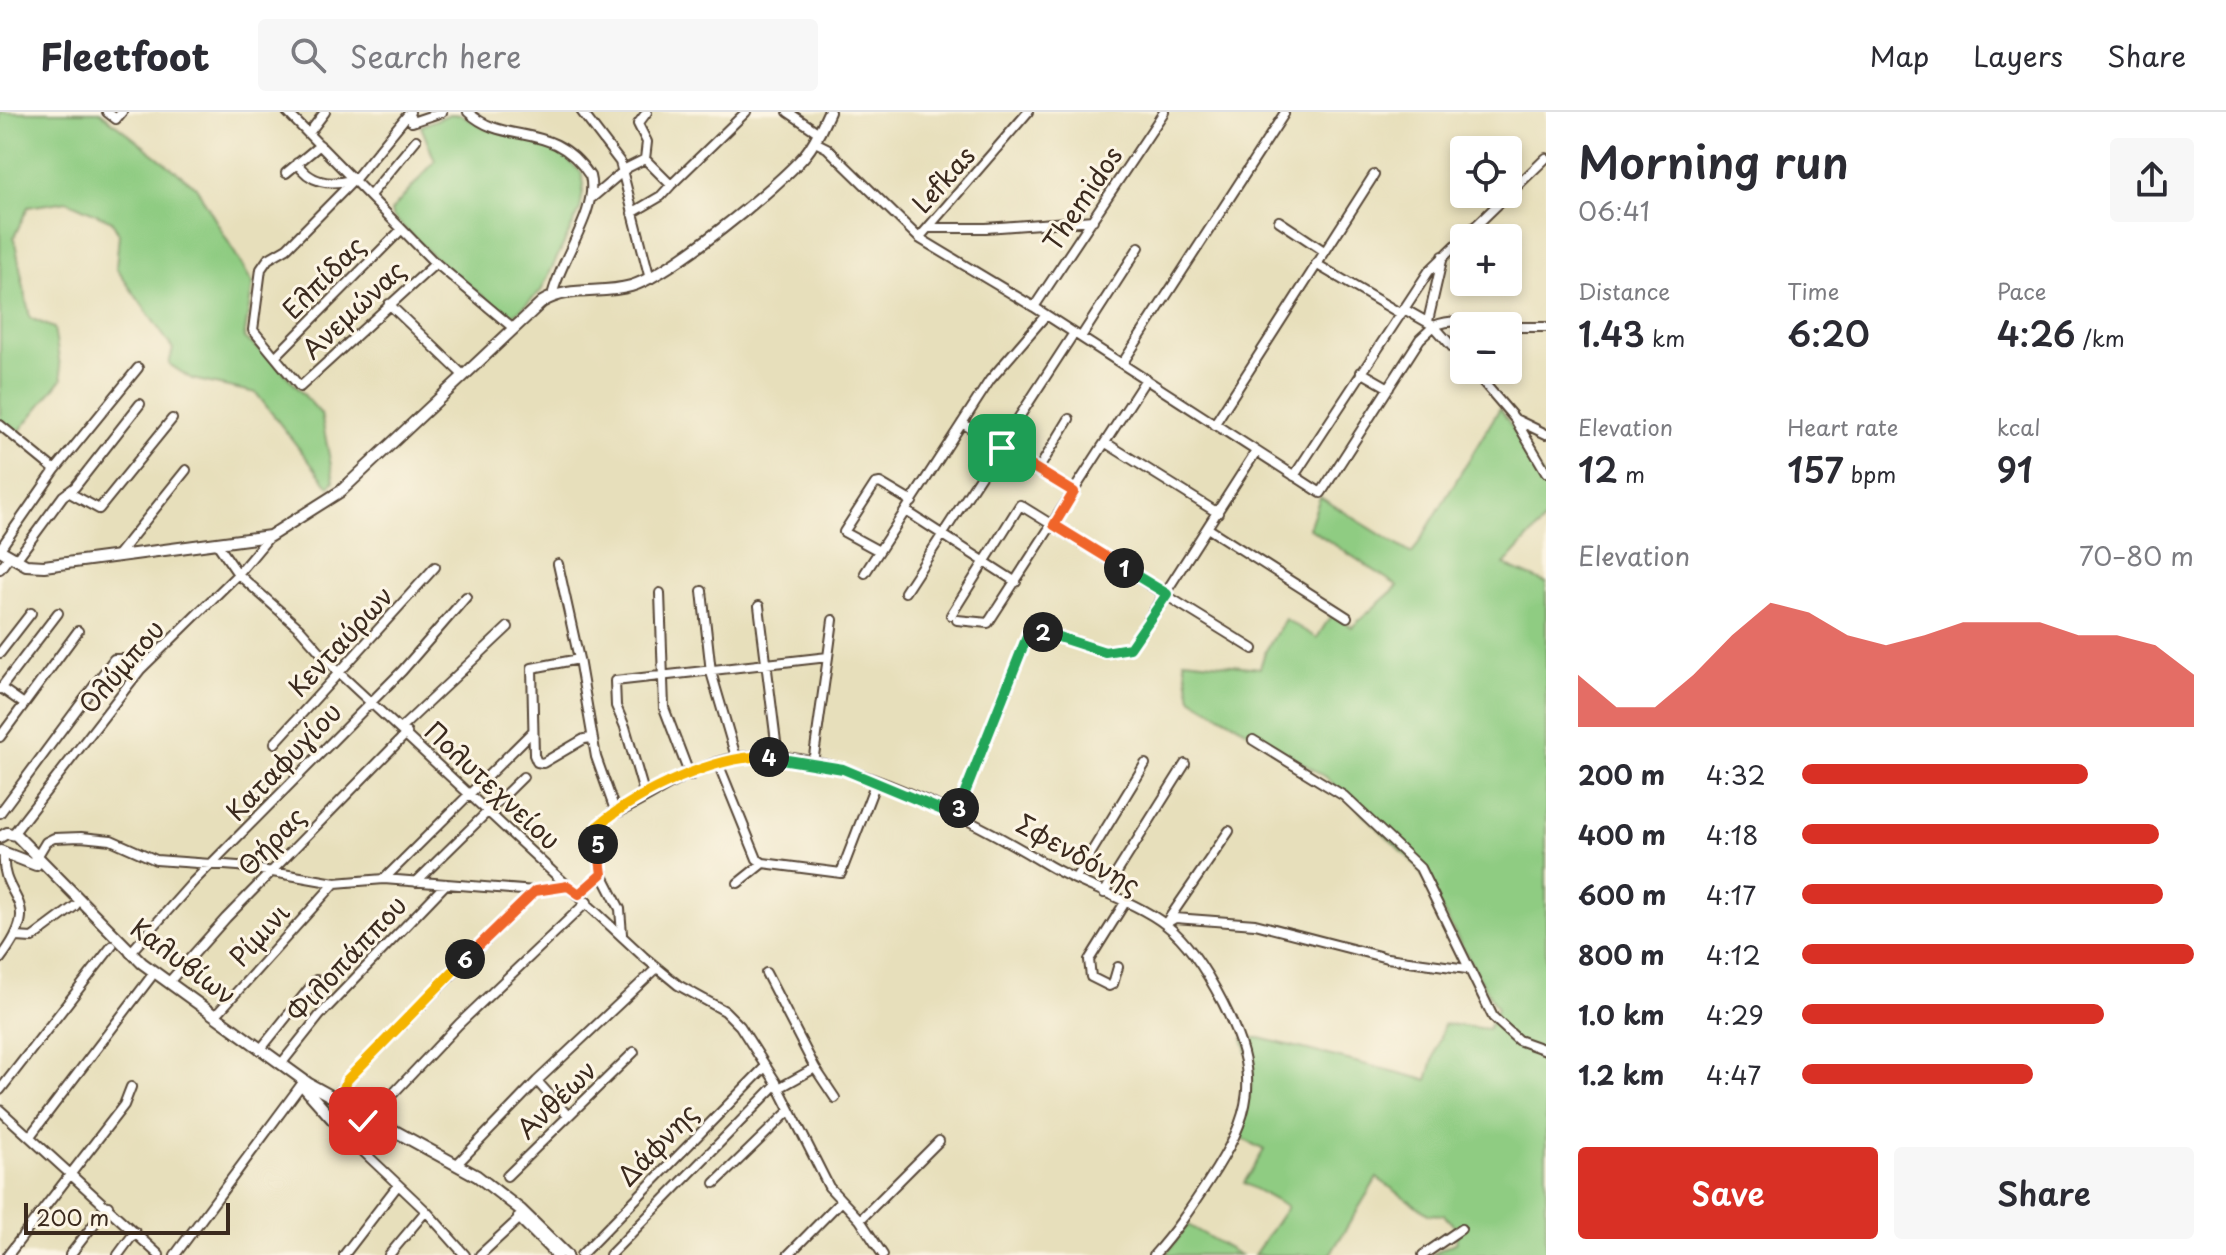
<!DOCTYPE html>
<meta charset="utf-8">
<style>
body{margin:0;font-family:"Playpen Sans",sans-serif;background:#f7f7f7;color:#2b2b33;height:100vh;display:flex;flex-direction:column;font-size:30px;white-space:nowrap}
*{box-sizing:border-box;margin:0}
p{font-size:26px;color:#7c7c81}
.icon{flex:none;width:44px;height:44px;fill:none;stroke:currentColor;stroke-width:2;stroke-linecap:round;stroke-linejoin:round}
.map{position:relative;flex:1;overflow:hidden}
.panel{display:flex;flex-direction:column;background:#fff;width:680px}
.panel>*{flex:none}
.buttons{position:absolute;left:1450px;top:24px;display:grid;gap:16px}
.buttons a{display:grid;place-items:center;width:72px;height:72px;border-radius:8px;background:#fff;box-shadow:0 4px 12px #0003;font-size:40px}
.scale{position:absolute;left:24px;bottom:20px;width:206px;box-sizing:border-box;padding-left:8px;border:4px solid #3b2a1e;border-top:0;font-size:22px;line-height:28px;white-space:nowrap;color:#3b2a1e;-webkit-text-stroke:6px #fcf5e5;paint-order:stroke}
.pin{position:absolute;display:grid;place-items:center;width:68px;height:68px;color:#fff;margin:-34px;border-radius:16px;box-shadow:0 4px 12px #0006}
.km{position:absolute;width:40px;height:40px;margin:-20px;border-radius:50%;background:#222;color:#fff;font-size:22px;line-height:40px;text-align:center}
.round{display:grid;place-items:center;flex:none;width:84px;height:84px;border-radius:8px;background:#f7f7f7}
.headline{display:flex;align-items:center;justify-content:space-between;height:136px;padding:0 32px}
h1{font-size:44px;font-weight:600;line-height:60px}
.figures{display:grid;grid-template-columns:repeat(3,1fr);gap:12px;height:136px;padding:8px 32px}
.figures div{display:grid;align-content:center}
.figures b{font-size:34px;font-weight:600}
.figures small{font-size:22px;font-weight:400}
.figures p{font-size:22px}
.chart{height:224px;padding:16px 32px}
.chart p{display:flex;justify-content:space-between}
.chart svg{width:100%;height:144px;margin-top:8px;fill:#d93025;opacity:.7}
.button{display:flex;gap:16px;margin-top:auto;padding:16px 32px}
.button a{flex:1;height:92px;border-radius:8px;background:#d93025;color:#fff;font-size:32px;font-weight:600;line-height:92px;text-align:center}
.button a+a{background:#f7f7f7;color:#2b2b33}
ul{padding:0 32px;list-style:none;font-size:26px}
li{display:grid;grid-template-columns:128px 96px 1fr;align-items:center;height:60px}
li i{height:20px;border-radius:10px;background:#d93025}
header{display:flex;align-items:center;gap:48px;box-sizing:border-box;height:112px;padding:0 40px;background:#fff;border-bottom:2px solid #e1e1e2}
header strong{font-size:38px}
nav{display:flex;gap:44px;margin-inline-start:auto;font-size:28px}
.search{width:560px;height:72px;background:#f7f7f7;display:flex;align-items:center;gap:20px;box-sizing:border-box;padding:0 28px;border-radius:8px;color:#7c7c81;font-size:30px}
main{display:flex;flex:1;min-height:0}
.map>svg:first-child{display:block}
.green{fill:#8fcc82;stroke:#657b50;stroke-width:2}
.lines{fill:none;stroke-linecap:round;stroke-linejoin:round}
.minor-casing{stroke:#554536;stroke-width:12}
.major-casing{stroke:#554536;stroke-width:14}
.minor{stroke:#fff;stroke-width:8}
.major{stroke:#fff;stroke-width:10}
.split-1-casing{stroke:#fff;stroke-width:16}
.split-2-casing{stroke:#fff;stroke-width:16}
.split-3-casing{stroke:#fff;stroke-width:16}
.split-4-casing{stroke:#fff;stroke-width:16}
.split-5-casing{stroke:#fff;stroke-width:16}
.split-6-casing{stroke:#fff;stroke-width:16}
.split-7-casing{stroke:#fff;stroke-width:16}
.split-1{stroke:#f0652b;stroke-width:10}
.split-2{stroke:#22a559;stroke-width:10}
.split-3{stroke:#22a559;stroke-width:10}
.split-4{stroke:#22a559;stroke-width:10}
.split-5{stroke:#f5b400;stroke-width:10}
.split-6{stroke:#f0652b;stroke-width:10}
.split-7{stroke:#f5b400;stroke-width:10}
.labels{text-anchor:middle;stroke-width:6;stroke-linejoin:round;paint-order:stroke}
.street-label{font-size:26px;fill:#3b2a1e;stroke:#fcf5e5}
</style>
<header>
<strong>Fleetfoot</strong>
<div class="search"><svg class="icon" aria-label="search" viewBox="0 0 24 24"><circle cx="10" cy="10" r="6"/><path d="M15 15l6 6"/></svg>Search here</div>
<nav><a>Map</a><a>Layers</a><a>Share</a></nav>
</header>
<main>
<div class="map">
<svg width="1546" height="1143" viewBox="0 0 1546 1143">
<rect width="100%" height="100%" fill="#fcf5e5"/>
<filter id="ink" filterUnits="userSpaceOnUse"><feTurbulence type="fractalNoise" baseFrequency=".0125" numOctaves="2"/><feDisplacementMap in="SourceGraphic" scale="16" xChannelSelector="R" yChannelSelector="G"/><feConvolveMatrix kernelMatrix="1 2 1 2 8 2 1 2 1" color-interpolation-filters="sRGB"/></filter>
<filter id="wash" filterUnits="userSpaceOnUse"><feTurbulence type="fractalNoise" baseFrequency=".006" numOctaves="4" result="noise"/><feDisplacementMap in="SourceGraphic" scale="32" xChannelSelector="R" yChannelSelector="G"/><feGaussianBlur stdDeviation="1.8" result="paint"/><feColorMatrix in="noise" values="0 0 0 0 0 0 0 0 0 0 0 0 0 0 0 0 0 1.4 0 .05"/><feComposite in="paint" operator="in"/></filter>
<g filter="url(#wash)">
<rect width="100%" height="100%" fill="#e7dfbb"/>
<path class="green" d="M 0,0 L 100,0 L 196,75 L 253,172 L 244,226 L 273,248 L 321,302 L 334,369 L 329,375 L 256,281 L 192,267 L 169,252 L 173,237 L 116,156 L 119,122 L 112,109 L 67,89 L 28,95 L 14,125 L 30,206 L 54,216 L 62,267 L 18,321 L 0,308 Z
M 450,2 L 462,3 L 484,16 L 550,31 L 581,60 L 584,72 L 580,98 L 541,179 L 511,206 L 437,148 L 392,104 L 391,99 L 435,49 L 421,14 Z
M 1500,296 L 1546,369 L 1546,407 L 1504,453 L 1546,471 L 1546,1143 L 1431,1143 L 1456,1130 L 1457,1117 L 1444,1103 L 1428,1102 L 1377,1066 L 1330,1143 L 1254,1143 L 1287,1095 L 1244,1071 L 1264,1038 L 1241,1026 L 1253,961 L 1243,926 L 1260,926 L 1427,968 L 1444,912 L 1488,917 L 1497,897 L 1417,754 L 1326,665 L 1191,586 L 1184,548 L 1260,556 L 1265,540 L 1285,507 L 1317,526 L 1331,503 L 1352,515 L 1398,474 L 1309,416 L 1320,385 L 1412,442 Z
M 1188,1113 L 1240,1143 L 1170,1143 L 1167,1141 Z"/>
</g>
<g filter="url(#ink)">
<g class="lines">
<g class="minor-casing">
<path id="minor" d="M 107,0 L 116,7 L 122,0
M 287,0 L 431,147 L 512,215
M 410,0 L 355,67 L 287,136 L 268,147 L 261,157 L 253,218 L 300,275 L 436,151
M 468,0 C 505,35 553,7 590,64 C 599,98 560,147 552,184
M 582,0 L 620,50 L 650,167
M 788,0 L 819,21
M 409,2 L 412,10 L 442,0
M 309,21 L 325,0
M 815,30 L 827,36 L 919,126 L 1034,195 L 1321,381 L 1420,227 L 1434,214 L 1464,248
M 297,51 C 309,70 329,74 350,68
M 286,61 L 320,33
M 671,73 L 746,0
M 371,82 L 416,28
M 593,85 L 627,56 L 645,47
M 632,101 L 661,84 L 671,73 L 645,47 L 647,30 L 638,12 L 647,0
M 1279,109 L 1324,139
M 929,116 L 986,116 L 1093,108
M 919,126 L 1028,0
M 1316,152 L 1401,202
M 389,192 L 463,263
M 1034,195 L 1164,0
M 1404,197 L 1434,214 C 1454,205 1479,211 1500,214
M 1428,209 L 1443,144
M 1508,215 L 1546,215
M 1081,225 L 1139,135
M 276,244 L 401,118
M 1122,252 L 1284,2
M 1473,258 L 1515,307 L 1546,322
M 1361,260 L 1389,276
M 1069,307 L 1038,358 L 1074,380
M 1516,309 L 1546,360
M 962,311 L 1038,358
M 0,313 L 55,358
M 1214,313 L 1374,63
M 1106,331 L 1218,401
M 1294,364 L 1429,159 L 1546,46
M 68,380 L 99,397 L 172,307
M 906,399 L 1016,470
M 1209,417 L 1347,505
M 218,433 L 238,462 L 299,516 L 339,561 L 644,845 L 678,873 L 725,899 L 740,914 L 777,972 L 829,1075 L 860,1108 L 883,1143
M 0,437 L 55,358 L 138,256
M 879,439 L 844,420 L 875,372 L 880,371 L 912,390
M 116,445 L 186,358
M 16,448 L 63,384 L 75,375 L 140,292
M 558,452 L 579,547
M 0,457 L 9,445
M 865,461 L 990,268 L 1046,203
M 702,479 L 711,560 L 736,645
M 905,480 L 1074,221
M 660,481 L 664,596 L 690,664
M 759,494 L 778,646
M 951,503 L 1020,393 L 1253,537
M 957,508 L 988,511 L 1146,267
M 0,541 L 31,501
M 1,576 L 24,592
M 0,577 L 58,501
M 401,616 L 508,515
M 0,625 L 78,519
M 592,626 L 584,627 L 543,651 L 537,650 L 534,643 L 532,556 L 579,547 L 596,645 L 616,701
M 1253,628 L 1344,684 L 1420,756 L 1493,905 L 1518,928 L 1546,938
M 275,631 L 435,455
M 718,651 L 757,747 L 763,751
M 813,651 L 828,545
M 645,684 L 625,615 L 616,594 L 615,569 L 828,545 L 833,508
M 0,701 L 114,547 L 126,547 L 140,558
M 956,704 L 1031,516 L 1105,540 L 1130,536 L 1255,341
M 13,722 L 140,558 L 238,462 L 270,424
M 37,745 L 46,730 L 54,726 L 81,725 L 111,728 L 156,748 L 238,754 L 335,771 L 384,767 L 535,779 L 568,774
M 602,762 L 620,797 L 622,822
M 384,767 L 533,619
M 1075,767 L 1145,652
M 416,770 L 523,665
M 738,771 L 763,751 L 841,761 L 876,670
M 1104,781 L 1185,652
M 579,782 L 602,762 C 598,740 591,720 610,704 C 654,686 698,647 748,644 C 839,638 970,706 1046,752 C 1082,774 1134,788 1166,813 C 1190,831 1209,864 1223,891 C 1261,966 1253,1001 1208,1070 C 1191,1096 1175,1120 1154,1143
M 1168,808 L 1229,719
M 1165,812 L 1175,806 L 1255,812 L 1387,846 L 1467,857
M 17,825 L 32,826 L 75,794
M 130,841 L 194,769 L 402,559 L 466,485
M 0,847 C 47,786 0,790 4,742
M 1118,855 L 1113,872 L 1109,874 L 1091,865 L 1089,848 L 1124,792
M 766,861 L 815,956
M 169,870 L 226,806 L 407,621
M 216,903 L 335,771
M 260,938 L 316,868
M 281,952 L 320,903 L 446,772
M 537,969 L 568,1004
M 779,976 L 815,956 L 835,986
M 0,978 L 112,834
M 340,988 L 347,968 L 535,779
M 0,998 L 159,1143
M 372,1004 L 459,912 L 587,790
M 341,1009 L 349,1026 L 426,1099 L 465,1143
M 30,1024 L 151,865
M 457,1052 L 537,969 L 657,856
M 507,1064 L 634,940
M 715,1071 L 790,998
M 860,1108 L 939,1029
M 8,1143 L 124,993 L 131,975
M 70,1143 L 108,1094
M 118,1143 L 135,1120
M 175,1143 L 301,973
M 344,1143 L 398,1073
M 389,1143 L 426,1099
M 480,1143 L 520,1106
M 581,1143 L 766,954
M 610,1143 L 777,972
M 788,1143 L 841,1089
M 1423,1143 L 1461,1117"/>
</g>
<g class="major-casing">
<path id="major" d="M 0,438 L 26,453 L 44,454 L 270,424 L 341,379 L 542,190 C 570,173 600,183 631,174 C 669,163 778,75 805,43 C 816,30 822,15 829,0
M 0,725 L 7,721 L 16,723 L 142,851 L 309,972 L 477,1064 L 521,1098 L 567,1143
M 0,739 L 36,753
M 303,974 L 334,1009 L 363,1009 L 384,1019
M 519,1105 L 557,1143"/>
</g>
<use href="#minor" class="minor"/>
<use href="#major" class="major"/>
</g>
</g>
<g class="lines" filter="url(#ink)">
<g class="split-1-casing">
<path id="split-1" d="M 1002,336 L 1074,380 L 1054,413 L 1124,456"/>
</g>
<g class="split-2-casing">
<path id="split-2" d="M 1043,520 L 1105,540 L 1130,536 L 1167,482 L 1124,456"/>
</g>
<g class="split-3-casing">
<path id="split-3" d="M 959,696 L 1028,522 L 1031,516 L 1043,520"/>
</g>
<g class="split-4-casing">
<path id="split-4" d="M 769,645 L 843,657 L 956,704 L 959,696"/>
</g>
<g class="split-5-casing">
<path id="split-5" d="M 598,732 L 599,713 C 637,681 719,641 769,645"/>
</g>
<g class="split-6-casing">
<path id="split-6" d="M 465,847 L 535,779 L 568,774 L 579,782 L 602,762 L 598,732"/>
</g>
<g class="split-7-casing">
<path id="split-7" d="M 363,1009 L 343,1008 L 349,1000 L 346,991 L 340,988 L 347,968 L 465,847"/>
</g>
<use href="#split-1" class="split-1"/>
<use href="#split-2" class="split-2"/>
<use href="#split-3" class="split-3"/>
<use href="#split-4" class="split-4"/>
<use href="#split-5" class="split-5"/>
<use href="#split-6" class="split-6"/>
<use href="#split-7" class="split-7"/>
</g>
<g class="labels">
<g class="street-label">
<text transform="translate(944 68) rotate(-48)" y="9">Lefkas</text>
<text transform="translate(1083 87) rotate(-56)" y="9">Themidos</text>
<text transform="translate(324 166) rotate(-45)" y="9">Ελπίδας</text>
<text transform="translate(354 198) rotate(-43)" y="9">Ανεμώνας</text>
<text transform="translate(341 530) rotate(-47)" y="9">Κενταύρων</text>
<text transform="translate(122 555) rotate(-49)" y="9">Ολύμπου</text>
<text transform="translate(284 650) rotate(-46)" y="9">Καταφυγίου</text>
<text transform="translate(492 674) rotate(43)" y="9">Πολυτεχνείου</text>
<text transform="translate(272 730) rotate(-46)" y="9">Θήρας</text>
<text transform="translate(1078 743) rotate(29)" y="9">Σφενδόνης</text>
<text transform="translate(260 823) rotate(-48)" y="9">Ρίμινι</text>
<text transform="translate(347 847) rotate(-47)" y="9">Φιλοπάππου</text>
<text transform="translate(183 850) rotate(37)" y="9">Καλυβίων</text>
<text transform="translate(557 988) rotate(-44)" y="9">Ανθέων</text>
<text transform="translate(658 1033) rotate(-46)" y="9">Δάφνης</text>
</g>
</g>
</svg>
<div class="buttons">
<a><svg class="icon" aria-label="locate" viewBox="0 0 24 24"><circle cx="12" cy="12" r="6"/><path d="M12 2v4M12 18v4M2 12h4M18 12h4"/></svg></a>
<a>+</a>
<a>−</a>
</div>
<div class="scale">200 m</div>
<div class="pin" style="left:1002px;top:336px;background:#1e9e55"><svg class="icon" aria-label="arrive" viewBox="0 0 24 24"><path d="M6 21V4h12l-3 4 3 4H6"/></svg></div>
<div class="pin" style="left:363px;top:1009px;background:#d93025"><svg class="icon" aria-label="check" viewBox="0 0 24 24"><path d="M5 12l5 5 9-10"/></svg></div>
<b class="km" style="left:1124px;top:456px">1</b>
<b class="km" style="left:1043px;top:520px">2</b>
<b class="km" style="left:959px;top:696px">3</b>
<b class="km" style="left:769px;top:645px">4</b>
<b class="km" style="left:598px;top:732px">5</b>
<b class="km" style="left:465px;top:847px">6</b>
</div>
<section class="panel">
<div class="headline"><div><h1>Morning run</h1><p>06:41</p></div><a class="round"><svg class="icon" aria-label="share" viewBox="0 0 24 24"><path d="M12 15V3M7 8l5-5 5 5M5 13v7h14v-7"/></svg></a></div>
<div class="figures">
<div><p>Distance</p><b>1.43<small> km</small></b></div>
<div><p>Time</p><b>6:20</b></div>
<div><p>Pace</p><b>4:26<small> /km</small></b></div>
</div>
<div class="figures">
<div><p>Elevation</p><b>12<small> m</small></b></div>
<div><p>Heart rate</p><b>157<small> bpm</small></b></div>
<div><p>kcal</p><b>91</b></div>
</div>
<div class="chart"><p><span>Elevation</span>70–80 m</p>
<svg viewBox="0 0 160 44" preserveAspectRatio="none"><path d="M0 44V28L10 38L20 38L30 28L40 16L50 6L60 9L70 16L80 19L90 16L100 12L110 12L120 12L130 16L140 16L150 19L160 28V44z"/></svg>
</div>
<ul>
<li><b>200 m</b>4:32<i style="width:73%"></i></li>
<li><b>400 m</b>4:18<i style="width:91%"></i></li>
<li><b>600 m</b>4:17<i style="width:92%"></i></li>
<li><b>800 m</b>4:12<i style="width:100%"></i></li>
<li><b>1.0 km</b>4:29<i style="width:77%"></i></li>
<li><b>1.2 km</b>4:47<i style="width:59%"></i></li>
</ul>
<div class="button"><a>Save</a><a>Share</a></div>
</section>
</main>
